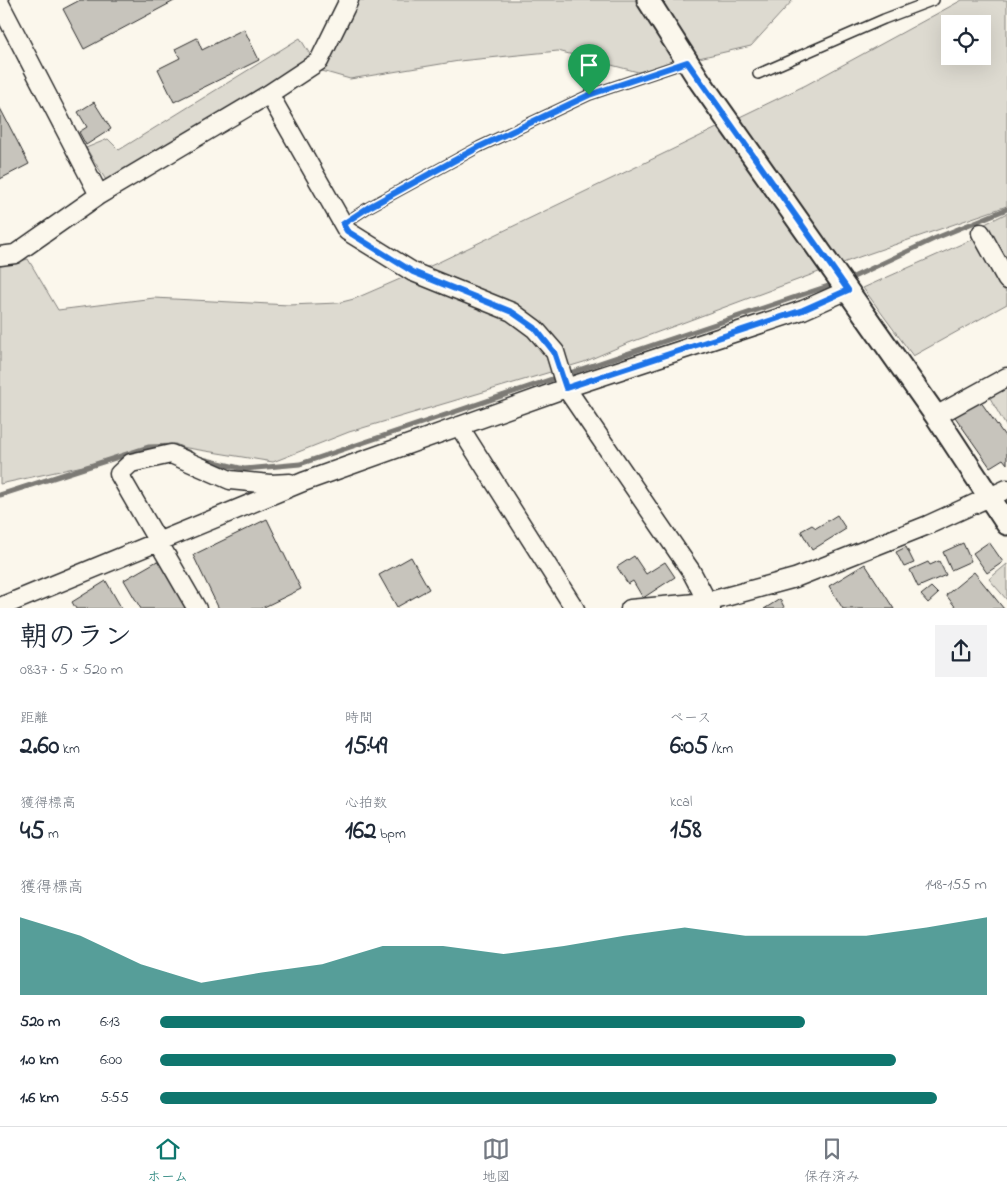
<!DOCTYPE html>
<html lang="ja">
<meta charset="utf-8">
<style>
body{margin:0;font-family:"Indie Flower","Klee One",sans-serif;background:#f2f2f3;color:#1f2937;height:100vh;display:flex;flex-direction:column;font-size:19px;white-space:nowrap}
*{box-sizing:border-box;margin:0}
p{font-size:16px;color:#747a83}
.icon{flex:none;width:28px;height:28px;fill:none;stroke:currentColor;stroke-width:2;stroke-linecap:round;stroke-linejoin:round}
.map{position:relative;height:608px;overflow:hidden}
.panel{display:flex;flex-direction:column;background:#fff;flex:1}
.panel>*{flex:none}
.tools{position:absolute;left:941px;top:15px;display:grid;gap:10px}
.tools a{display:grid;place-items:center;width:50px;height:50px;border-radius:0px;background:#fff;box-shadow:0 5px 20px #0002;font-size:25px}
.pin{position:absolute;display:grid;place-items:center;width:42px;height:42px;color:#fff;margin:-51px -21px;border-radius:50% 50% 50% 0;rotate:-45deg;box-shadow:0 0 5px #0007}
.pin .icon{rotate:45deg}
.round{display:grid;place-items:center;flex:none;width:52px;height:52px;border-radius:0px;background:#f2f2f3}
.summary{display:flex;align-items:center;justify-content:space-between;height:85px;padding:0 20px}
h1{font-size:28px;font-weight:800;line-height:38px}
.metrics{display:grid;grid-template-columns:repeat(3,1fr);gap:8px;height:85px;padding:5px 20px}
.metrics div{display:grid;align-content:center}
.metrics b{font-size:25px;font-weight:800}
.metrics small{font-size:14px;font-weight:400}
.metrics p{font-size:14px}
.chart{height:140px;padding:10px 20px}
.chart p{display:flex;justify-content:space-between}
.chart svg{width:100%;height:90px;margin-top:5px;fill:#0f766e;opacity:.7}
ul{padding:0 20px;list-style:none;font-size:16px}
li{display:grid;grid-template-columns:80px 60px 1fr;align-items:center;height:38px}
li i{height:12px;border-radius:6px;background:#0f766e}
.tab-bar{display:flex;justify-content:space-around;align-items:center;height:70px;border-top:1px solid #e0e1e3;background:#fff;font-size:14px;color:#747a83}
.tab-bar a{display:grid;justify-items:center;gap:2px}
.tab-bar .on{color:#0f766e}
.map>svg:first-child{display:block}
.green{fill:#dddad0;stroke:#84827e;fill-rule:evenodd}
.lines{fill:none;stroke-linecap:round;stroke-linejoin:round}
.stream{stroke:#7b7a75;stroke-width:5}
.building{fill:#c7c4bc;stroke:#2b2b2b}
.service-casing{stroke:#2b2b2b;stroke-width:12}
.minor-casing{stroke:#2b2b2b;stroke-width:21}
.tertiary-casing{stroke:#2b2b2b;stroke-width:25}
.service{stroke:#fbf7ec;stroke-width:9}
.minor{stroke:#fbf7ec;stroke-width:18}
.tertiary{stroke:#fbf7ec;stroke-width:21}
.route-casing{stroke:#fff;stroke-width:10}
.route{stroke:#1a73e8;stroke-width:6}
</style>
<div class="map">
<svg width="1007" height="609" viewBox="0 0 1007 609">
<rect width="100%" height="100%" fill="#fbf7ec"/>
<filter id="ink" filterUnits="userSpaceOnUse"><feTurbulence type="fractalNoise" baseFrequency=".02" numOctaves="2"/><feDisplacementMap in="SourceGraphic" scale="10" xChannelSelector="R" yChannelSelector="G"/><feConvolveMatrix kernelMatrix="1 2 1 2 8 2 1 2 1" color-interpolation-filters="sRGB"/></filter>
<g filter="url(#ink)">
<path class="green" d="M 355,0 L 793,0 L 751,46 L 638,72 L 558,51 L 459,61 L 350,79 L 315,69 Z
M 962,0 L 1007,0 L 1007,206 L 859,257 L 626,344 L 584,362 L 349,432 L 273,462 L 175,446 L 0,484 L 0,266 L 28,259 L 58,310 L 154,298 L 289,305 L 338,303 L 354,299 L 437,263 L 806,85 ZM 950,24 L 982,24 L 982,56 L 950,56 Z
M 300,38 L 314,61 L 109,185 L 86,148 L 108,139 L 119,150 Z
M 1007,213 L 1007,263 L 983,225 Z
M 975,238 L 1007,294 L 1007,304 L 913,356 L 863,288 Z
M 1007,379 L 1007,428 L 985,389 Z
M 1007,564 L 1007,600 L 989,579 Z"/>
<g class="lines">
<path class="stream" d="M 847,280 L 936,238 L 1007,209
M 202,459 L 244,469 L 300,464 L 837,283
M 0,495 L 149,447 L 175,446 L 190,453"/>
</g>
<path class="building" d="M 80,0 L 176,0 L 84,49 L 63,9 Z
M 244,29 L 259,60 L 174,102 L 158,69 L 180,58 L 175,49 L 197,38 L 202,50 Z
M 94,102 L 111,129 L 86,145 L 79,132 L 87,127 L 78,112 Z
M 0,108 L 29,164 L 0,179 Z
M 978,398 L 1007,439 L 1007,464 L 1003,459 L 990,467 L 953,414 Z
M 837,515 L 846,529 L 812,550 L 801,531 L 812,525 L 816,528 Z
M 267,519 L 301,589 L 260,609 L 219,609 L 193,555 Z
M 989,542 L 1003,562 L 987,573 L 973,553 Z
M 963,543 L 971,561 L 951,570 L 943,552 Z
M 906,547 L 914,563 L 904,567 L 896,552 Z
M 634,556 L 646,574 L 665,562 L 675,577 L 643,598 L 633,581 L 628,584 L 617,567 Z
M 411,557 L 429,589 L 397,607 L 379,575 Z
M 159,560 L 188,609 L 141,609 L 124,580 Z
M 939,561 L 946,575 L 918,587 L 910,570 L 928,562 L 930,565 Z
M 865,564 L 894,609 L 843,609 L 829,586 Z
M 974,572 L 1004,609 L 957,609 L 946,595 Z
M 106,581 L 122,609 L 76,609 L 72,602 Z
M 931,587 L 938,594 L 928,603 L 921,595 Z
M 780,599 L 785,609 L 764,609 Z"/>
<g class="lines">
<g class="service-casing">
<path id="service" d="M 758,74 L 884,19 L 934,0
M 343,224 L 369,207 L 479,147 L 589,95 L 687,62"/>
</g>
<g class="minor-casing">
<path id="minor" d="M 0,4 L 99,195
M 269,94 L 347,231 L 413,272 L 512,312 L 535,329 L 555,352 L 566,388 L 691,571 L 711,609
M 981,233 L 1007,280
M 0,256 L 15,254 L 99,195 L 269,94 L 319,61 L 349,0
M 936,416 L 1007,377
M 459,426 L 575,609
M 0,607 L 303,482 L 566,388 L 803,310 L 848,290
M 197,609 L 119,474 L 131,463 L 171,454 L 230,480 L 270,484 L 290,483
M 630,609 L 707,602 L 795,578 L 928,525 L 1007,489"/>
</g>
<g class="tertiary-casing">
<path id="tertiary" d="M 648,0 L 699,80 L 936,416 L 1007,524"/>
</g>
<use href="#service" class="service"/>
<use href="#minor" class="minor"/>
<use href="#tertiary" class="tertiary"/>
</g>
</g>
<g class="lines" filter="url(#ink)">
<g class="route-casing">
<path id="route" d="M 687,62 L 848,290 L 803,310 L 566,388 L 554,352 L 535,328 L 512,312 L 413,272 L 347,231 L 343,224 L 369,207 L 479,147 L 589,95 Z"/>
</g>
<use href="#route" class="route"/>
</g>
</svg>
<div class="tools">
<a><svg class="icon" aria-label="locate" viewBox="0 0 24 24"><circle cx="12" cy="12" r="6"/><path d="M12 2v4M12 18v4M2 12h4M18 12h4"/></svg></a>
</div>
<div class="pin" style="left:589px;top:95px;background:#1e9e55"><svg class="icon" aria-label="arrive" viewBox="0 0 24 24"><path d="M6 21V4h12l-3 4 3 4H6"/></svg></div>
</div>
<section class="panel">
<div class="summary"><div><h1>朝のラン</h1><p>08:37 · 5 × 520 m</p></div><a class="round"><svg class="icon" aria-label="share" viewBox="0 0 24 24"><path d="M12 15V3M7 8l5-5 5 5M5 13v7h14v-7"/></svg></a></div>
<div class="metrics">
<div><p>距離</p><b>2.60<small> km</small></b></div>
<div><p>時間</p><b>15:49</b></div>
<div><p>ペース</p><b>6:05<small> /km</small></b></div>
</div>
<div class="metrics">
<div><p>獲得標高</p><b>45<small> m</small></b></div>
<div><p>心拍数</p><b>162<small> bpm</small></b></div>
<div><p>kcal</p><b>158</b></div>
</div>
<div class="chart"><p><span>獲得標高</span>148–155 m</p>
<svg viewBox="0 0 160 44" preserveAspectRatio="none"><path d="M0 44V6L10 15L20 29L30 38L40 33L50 29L60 20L70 20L80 24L90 20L100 15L110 11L120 15L130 15L140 15L150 11L160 6V44z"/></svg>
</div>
<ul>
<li><b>520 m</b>6:13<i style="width:78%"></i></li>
<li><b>1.0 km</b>6:00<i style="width:89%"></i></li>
<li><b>1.6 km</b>5:55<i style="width:94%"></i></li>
</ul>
</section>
<nav class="tab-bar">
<a class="on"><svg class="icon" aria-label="home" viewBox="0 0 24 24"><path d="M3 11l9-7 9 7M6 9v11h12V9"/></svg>ホーム</a>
<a><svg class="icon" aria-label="map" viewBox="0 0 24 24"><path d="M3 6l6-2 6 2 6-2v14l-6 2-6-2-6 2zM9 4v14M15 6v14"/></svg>地図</a>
<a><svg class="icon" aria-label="saved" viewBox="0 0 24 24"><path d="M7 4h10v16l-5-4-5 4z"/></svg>保存済み</a>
</nav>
